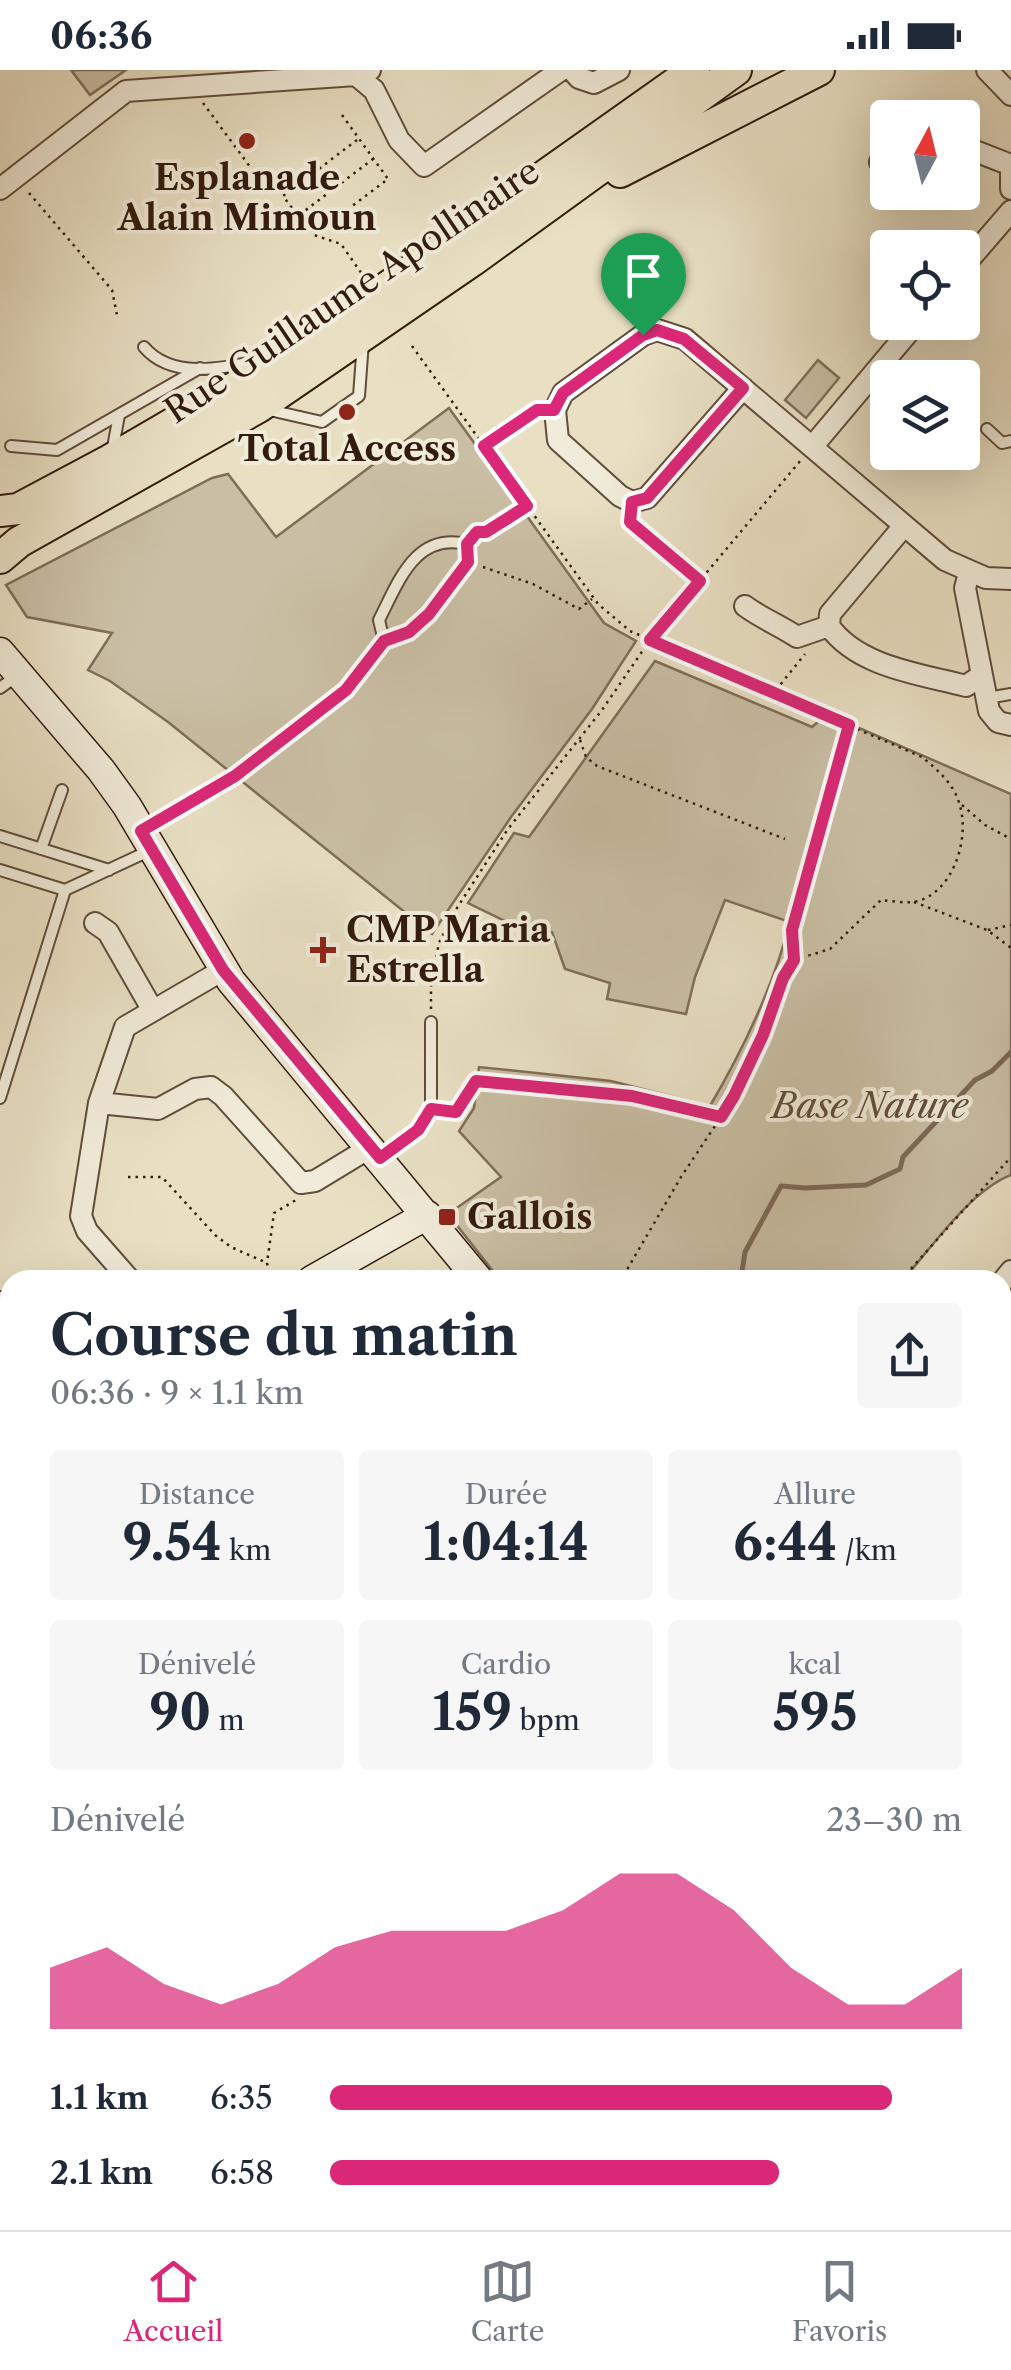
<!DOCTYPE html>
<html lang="fr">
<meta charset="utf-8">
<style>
body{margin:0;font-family:"Libre Caslon Text",serif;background:#f6f6f7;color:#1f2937;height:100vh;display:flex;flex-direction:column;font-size:38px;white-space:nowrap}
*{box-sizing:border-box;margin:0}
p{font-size:32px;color:#747a83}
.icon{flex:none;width:55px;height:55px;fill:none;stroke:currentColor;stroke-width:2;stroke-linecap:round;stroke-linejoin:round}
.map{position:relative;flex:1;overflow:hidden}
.side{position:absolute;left:0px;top:1200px;width:1012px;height:960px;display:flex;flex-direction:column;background:#fff;border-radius:30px 30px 0 0;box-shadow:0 10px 40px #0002}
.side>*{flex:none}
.needle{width:65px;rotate:7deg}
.buttons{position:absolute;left:870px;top:30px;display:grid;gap:20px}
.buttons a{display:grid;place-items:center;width:110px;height:110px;border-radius:10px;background:#fff;box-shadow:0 10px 40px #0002;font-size:50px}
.pin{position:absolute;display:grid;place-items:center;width:85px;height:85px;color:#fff;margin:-102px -42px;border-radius:50% 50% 50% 0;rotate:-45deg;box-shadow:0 0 10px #0007}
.pin .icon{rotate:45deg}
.round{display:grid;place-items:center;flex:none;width:105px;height:105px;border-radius:10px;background:#f6f6f7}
.headline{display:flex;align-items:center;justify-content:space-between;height:170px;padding:0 50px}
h1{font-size:55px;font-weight:700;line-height:75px}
.stats{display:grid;grid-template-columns:repeat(3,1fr);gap:15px;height:170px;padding:10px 50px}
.stats div{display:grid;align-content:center;border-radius:10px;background:#f6f6f7;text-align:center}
.stats b{font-size:50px;font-weight:700}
.stats small{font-size:28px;font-weight:400}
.stats p{font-size:28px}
.chart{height:280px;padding:20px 50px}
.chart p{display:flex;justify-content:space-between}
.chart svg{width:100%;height:180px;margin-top:10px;fill:#db2777;opacity:.7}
ul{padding:0 50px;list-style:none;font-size:32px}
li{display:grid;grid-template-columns:160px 120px 1fr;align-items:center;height:75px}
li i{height:25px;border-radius:12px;background:#db2777}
.status{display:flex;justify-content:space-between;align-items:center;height:70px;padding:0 50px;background:#fff;direction:ltr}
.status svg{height:28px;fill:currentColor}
.tabs{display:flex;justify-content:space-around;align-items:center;height:140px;border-top:2px solid #e0e1e3;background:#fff;font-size:28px;color:#747a83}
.tabs a{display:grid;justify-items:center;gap:5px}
.tabs .selected{color:#db2777}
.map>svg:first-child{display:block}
.green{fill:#cabfa5;stroke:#7e6e59;stroke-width:2.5}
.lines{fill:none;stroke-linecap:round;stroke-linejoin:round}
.stream{stroke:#7b6956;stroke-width:5}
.lane-casing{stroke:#604d3b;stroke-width:14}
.street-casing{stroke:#604d3b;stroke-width:24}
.secondary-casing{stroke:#331c0d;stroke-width:31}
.primary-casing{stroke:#331c0d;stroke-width:34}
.path{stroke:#331c0d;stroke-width:2.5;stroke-dasharray:2.5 5;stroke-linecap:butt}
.lane{stroke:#f1ebd9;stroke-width:10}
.street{stroke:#f1ebd9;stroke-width:20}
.secondary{stroke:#f1ebd9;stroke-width:28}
.primary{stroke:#e9e0c4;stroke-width:30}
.route-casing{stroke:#fff;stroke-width:20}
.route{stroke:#db2777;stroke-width:12}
.poi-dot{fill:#8f2418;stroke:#f1ebd9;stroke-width:4}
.labels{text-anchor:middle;stroke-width:8;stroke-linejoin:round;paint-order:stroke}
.poi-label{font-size:35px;font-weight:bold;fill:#331c0d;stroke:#f1ebd9}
.street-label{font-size:35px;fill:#331c0d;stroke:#f1ebd9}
.park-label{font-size:35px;font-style:italic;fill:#604d3b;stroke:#f1ebd9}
</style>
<div class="status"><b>06:36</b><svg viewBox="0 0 49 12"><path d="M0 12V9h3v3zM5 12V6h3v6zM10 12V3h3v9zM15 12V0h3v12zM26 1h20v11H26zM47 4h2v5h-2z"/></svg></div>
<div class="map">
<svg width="1011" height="2160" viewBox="0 0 1011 2160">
<rect width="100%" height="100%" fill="#e9e0c4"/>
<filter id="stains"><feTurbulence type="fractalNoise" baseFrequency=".002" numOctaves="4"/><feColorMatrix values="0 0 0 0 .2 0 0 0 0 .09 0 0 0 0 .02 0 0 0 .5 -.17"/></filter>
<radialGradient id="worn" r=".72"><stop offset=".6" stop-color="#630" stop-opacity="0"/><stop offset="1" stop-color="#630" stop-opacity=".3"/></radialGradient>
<path class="green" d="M 71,0 L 126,0 L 90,25 Z
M 818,290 L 839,308 L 806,348 L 785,330 Z
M 449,338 L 604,553 L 636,571 L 592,639 L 511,747 L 432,864 L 168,652 L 110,611 L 88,600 L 112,563 L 27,547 L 6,515 L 212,408 L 228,404 L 276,467 Z
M 655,591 L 812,657 L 827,644 L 1011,724 L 1011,1105 C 970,1121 932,1177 903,1210 L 500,1210 L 448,1144 L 501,1107 L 459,1061 L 474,1038 L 479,997 L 611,1011 L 710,1036 C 744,978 773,918 790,852 L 725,830 L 695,907 L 686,944 L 607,929 L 610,913 L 565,899 L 552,862 L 503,850 L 468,833 L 514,763 L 529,767 Z"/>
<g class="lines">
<path class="stream" d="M 737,1210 L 742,1202 L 745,1182 L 781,1116 L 805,1118 L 866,1115 L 900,1099 L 903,1087 L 975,1010 L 992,1001 L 1011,982"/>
<g class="lane-casing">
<path id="lane" d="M 144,277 C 171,309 221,299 257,291
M 265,339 L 322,352 L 359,326 L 363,272
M 987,359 L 1002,373 L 1011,371
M 11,376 L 57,380 L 200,298
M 112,383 L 119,345
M 630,452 L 632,432
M 0,618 L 18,605
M 987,628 L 1011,624
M 142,760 L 235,706 L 345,620 L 384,571 L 409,562 L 429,544 L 468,492 L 467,474 C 415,462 399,511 379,550 L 384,571
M 0,766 L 109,800
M 41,779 L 62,720
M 0,800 L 65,820 L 151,780
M 0,1028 L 65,820
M 381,1087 L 418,1060 L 431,1039 L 431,952
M 0,1227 L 10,1238"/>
</g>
<g class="street-casing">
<path id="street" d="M 572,0 L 579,8 L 594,13 L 619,0
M 987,0 L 1011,25
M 356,5 L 374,20 L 399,70 L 424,96 L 561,0
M 962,76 L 1011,95
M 880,92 L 888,90
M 1011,100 L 1011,119
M 0,119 L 126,21 L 356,5 L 370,0
M 962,198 L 1011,141
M 743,318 L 647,428 L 632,432 L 620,426 L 558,370 L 555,340 L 563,323 L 643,265 L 657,260 L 685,269 L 945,490 L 986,508 L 1011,509
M 812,377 L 917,252
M 903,457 L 830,544 L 829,556 C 858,597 920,604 966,616 L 982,605
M 969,503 L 965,518 L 989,641 L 998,652 L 1011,655
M 745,536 C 761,548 779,555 797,567 L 829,556
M 95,853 L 108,862 L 152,939
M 99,1033 L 158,1039 L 195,1019 L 211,1017 L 223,1026 L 301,1113 L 315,1111 L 371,1077
M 130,1210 L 87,1161 L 81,1146 L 99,1033 L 125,957 L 223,900
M 1002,1212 L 1011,1201
M 1002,1474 L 1011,1478
M 0,1481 L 10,1479
M 1002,1550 L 1011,1531
M 1002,1742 L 1011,1751
M 0,1802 L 10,1811
M 1002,1803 L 1011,1795"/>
</g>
<g class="secondary-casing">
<path id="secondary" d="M 0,582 L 101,700 L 127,736 L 231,911 L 479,1210
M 312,1210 L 427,1145
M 0,1351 L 10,1347
M 1002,1605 L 1011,1609
M 0,1608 L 10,1624
M 1002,2075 L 1011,2072
M 431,2150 L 444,2160
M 737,2160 L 768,2150"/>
</g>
<g class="primary-casing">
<path id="primary" d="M 620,102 L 819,0
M 0,441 L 18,439 L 110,390 L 297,281 L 694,0
M 0,488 L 19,472 L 259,337 L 472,191 L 736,0"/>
</g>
<path class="path" d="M 203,33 L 259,109 L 270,107 L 282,125
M 342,45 L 388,109 L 314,165 L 341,174 L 362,204
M 357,70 L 283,126 L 298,146 L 373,89
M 29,123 L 112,220 L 117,245
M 299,147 L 314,164
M 412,276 L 598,534 L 630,561 L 922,687 C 938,700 955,715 960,736 C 970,770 952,826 913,832 C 903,833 891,831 881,830 L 830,879 L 794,890 L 783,908 L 763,965 L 735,1026 L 681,1107 L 621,1210
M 485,375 L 537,341
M 639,459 L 698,509
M 474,465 L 486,462 L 527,436
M 483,497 L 533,514 L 579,539 L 592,529
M 776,620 L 805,584
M 580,670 L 586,687 L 597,696 L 785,769
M 962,735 L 985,755 L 1011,769
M 914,832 L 987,860 L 1011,878
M 988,860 L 1011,855
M 794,888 L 792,859 L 849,655
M 431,939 L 431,912 L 439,873 L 455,841 L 508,759 L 602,640 L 650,570 L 801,390
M 447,1041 L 457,1042 L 476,1011 L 632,1026 L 719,1046
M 128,1107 L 162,1107 L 215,1165 L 231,1177 L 267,1193
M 271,1210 L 267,1193 L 274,1143 L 296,1130
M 901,1210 L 1011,1087
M 0,1950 L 10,1939
M 252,2150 L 263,2160
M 2,2160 L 12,2150
M 128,2160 L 128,2150"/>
<use href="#lane" class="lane"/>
<use href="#street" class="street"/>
<use href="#secondary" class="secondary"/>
<use href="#primary" class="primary"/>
</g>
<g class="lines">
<g class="route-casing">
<path id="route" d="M 657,260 L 684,269 L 743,318 L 647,428 L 632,432 L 630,452 L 700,511 L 650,570 L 849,655 L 792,860 L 794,890 L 783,908 L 763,965 L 734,1026 L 721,1047 L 632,1026 L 476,1011 L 456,1042 L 431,1039 L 418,1060 L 380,1088 L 223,900 L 141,761 L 235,706 L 346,620 L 384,571 L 409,562 L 429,544 L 468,492 L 467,474 L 477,462 L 486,462 L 527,436 L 484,376 L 537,340 L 554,340 L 563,323 L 643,265 Z"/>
</g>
<use href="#route" class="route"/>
</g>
<g class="poi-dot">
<circle cx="247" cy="71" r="10"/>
<circle cx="347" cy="342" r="10"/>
<path d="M318 865h10v10h10v10h-10v10h-10v-10h-10v-10h10z"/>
<rect x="437" y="1137" width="20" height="20" rx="5"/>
</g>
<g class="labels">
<g class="poi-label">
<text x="247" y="120">Esplanade<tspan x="247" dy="40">Alain Mimoun</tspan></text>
<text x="347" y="391">Total Access</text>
<text x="346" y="872" text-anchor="start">CMP Maria<tspan x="346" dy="40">Estrella</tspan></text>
<text x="467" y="1159" text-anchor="start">Gallois</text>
</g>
<g class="street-label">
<text transform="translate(352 221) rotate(-34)" y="12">Rue Guillaume Apollinaire</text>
</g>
<g class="park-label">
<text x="870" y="1048">Base Nature</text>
</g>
</g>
<rect width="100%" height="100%" filter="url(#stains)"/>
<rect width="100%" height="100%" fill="url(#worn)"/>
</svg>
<div class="buttons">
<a><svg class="needle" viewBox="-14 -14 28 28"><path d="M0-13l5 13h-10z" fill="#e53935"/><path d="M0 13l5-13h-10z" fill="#747a83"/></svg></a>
<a><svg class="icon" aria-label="locate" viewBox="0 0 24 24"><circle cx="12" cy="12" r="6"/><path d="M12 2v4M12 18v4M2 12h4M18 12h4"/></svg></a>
<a><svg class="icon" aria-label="layers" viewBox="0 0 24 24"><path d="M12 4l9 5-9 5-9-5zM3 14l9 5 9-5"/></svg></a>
</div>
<div class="pin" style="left:643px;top:265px;background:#1e9e55"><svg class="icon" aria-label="arrive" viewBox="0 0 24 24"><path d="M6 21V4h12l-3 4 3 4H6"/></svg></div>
<section class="side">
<div class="headline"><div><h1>Course du matin</h1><p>06:36 · 9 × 1.1 km</p></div><a class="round"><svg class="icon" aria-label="share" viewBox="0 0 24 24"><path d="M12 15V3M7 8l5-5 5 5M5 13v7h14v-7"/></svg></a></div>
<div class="stats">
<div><p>Distance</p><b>9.54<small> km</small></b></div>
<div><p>Durée</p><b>1:04:14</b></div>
<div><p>Allure</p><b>6:44<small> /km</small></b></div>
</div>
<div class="stats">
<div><p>Dénivelé</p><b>90<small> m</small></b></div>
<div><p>Cardio</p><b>159<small> bpm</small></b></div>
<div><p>kcal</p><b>595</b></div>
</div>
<div class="chart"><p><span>Dénivelé</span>23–30 m</p>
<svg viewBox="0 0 160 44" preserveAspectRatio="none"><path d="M0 44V29L10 24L20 33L30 38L40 33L50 24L60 20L70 20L80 20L90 15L100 6L110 6L120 15L130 29L140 38L150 38L160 29V44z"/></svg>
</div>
<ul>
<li><b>1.1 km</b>6:35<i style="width:89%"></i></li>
<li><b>2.1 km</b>6:58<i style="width:71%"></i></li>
</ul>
</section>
</div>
<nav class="tabs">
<a class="selected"><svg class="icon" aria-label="home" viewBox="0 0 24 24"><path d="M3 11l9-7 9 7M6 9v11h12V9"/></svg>Accueil</a>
<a><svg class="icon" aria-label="map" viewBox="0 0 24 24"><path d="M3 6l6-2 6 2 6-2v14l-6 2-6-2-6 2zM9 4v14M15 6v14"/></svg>Carte</a>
<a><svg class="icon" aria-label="saved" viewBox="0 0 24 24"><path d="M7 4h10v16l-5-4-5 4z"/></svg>Favoris</a>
</nav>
